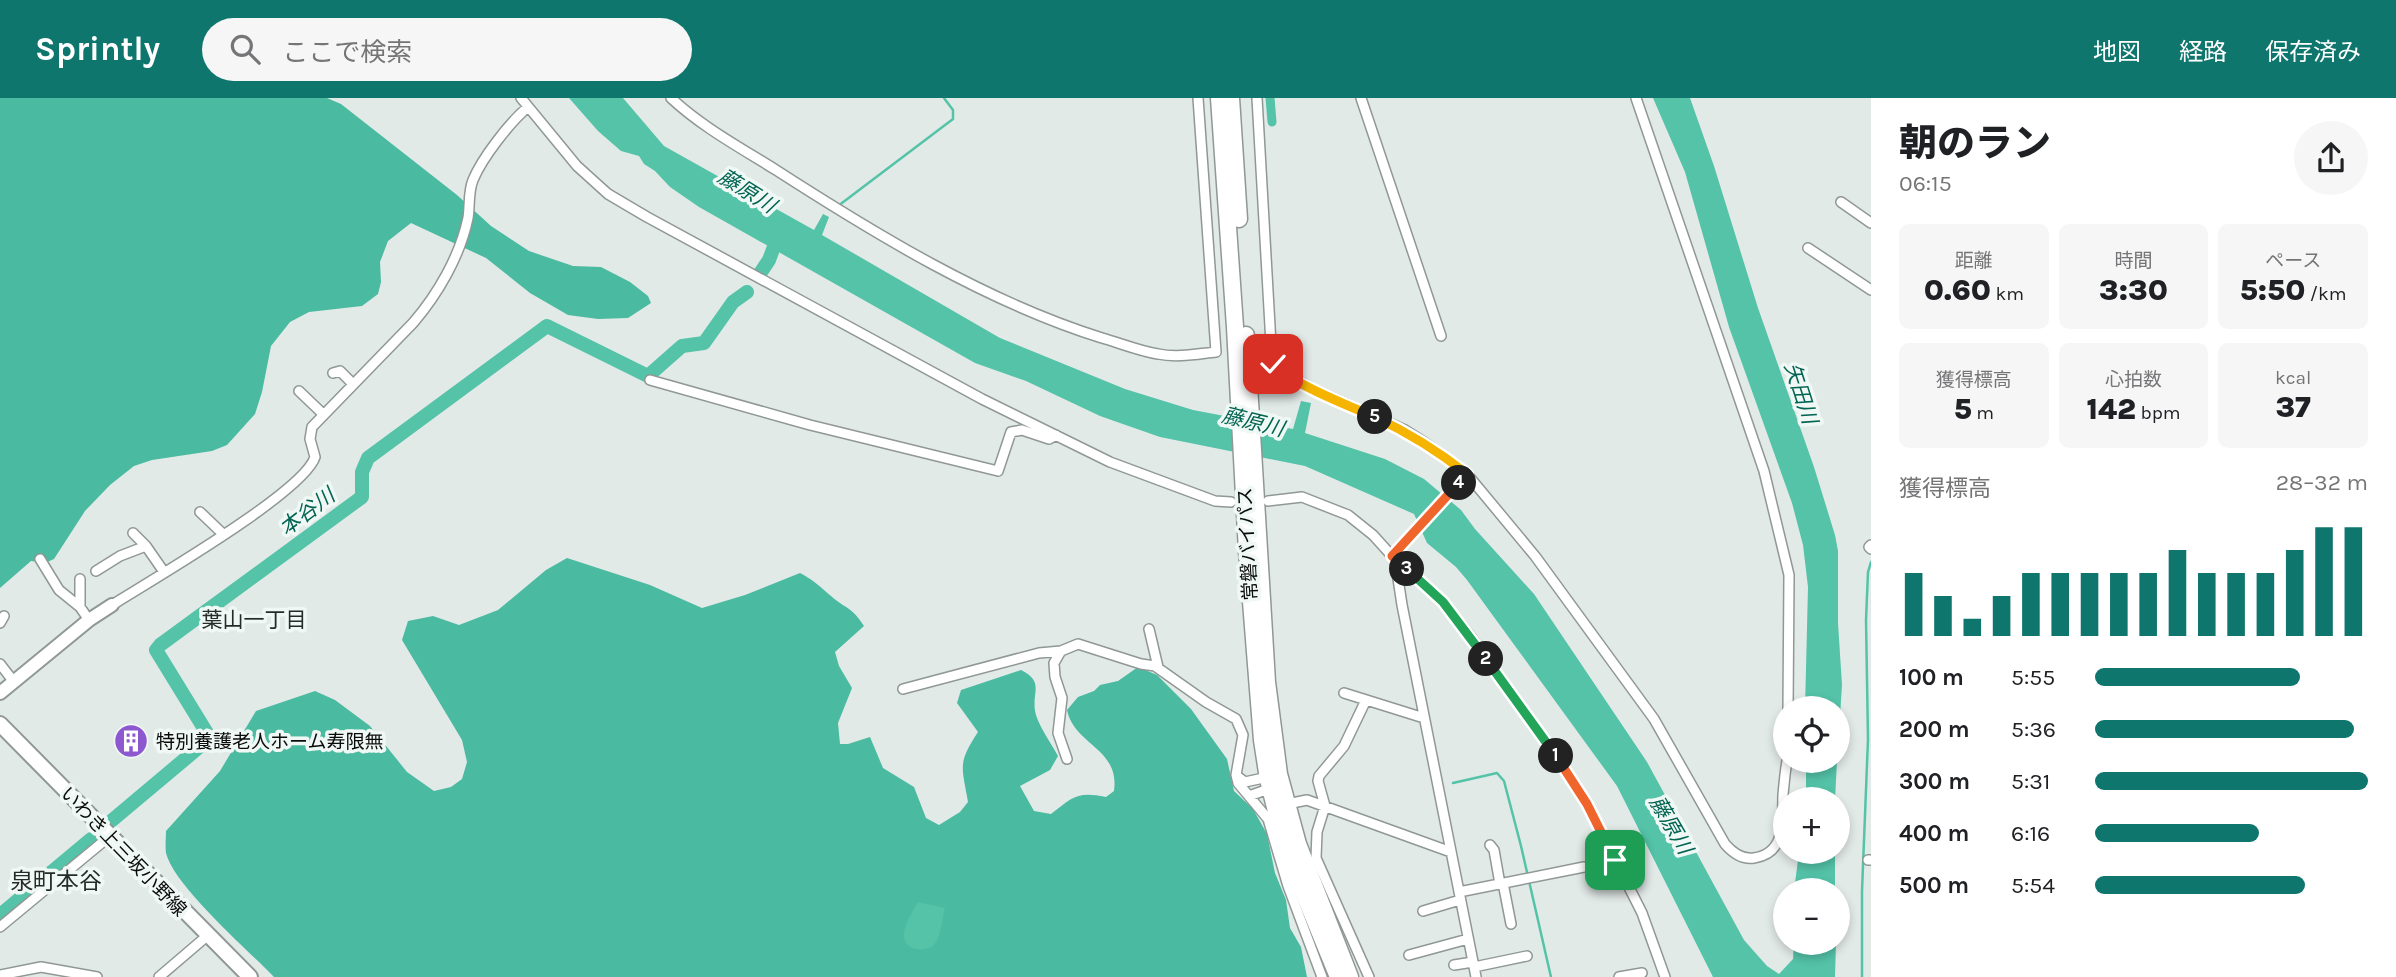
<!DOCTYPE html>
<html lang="ja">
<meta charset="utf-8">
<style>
body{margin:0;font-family:Karla,"Noto Sans JP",sans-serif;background:#f6f6f6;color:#202124;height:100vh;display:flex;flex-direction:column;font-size:26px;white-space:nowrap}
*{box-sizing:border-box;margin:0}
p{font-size:23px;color:#757577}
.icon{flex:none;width:38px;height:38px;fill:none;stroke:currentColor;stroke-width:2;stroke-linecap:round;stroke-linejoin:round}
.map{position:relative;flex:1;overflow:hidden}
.panel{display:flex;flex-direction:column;background:#fff;width:525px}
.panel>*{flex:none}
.buttons{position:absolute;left:1773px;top:598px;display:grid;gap:14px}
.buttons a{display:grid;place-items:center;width:77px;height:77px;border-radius:50%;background:#fff;box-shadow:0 4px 10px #0003;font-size:35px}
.pin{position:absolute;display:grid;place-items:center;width:60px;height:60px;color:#fff;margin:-30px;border-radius:14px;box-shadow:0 4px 10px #0006}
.km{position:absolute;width:35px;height:35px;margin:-18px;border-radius:50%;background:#222;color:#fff;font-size:19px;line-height:35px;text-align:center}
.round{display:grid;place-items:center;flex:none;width:74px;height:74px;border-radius:37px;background:#f6f6f6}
.headline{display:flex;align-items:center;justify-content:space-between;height:119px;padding:0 28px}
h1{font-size:38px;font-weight:800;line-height:52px}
.stats{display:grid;grid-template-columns:repeat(3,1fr);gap:10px;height:119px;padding:7px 28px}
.stats div{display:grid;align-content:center;border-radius:10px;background:#f6f6f6;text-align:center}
.stats b{font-size:30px;font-weight:800}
.stats small{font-size:19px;font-weight:400}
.stats p{font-size:19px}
.chart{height:196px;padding:14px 28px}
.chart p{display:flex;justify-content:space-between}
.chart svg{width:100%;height:126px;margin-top:7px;stroke:#0f766e;stroke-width:6}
ul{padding:0 28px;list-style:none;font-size:23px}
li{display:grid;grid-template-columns:112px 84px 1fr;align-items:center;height:52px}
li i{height:18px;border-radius:9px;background:#0f766e}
header{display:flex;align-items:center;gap:42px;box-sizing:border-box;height:98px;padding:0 35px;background:#0f766e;color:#fff}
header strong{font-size:33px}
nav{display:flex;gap:38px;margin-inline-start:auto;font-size:24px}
.search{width:490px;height:63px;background:#f6f6f6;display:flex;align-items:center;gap:18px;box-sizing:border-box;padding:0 24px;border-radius:38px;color:#757577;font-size:26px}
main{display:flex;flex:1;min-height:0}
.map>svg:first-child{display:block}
.forest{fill:#4abaa0}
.water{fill:#54c3a8}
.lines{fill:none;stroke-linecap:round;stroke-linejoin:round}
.stream{stroke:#54c3a8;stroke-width:2.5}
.canal{stroke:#54c3a8;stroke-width:9}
.river{stroke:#54c3a8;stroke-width:14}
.street-casing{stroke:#909895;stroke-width:12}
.secondary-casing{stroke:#909895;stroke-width:16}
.primary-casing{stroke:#909895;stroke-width:18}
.highway-casing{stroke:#909895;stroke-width:19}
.street{stroke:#fff;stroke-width:9}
.secondary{stroke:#fff;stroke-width:12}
.primary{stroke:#fff;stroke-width:14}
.highway{stroke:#fff;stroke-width:16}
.split-1-casing{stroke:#fff;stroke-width:14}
.split-2-casing{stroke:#fff;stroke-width:14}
.split-3-casing{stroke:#fff;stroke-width:14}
.split-4-casing{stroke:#fff;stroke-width:14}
.split-5-casing{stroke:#fff;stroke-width:14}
.split-6-casing{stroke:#fff;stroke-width:14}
.split-1{stroke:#f0652b;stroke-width:9}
.split-2{stroke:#22a559;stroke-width:9}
.split-3{stroke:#22a559;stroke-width:9}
.split-4{stroke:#f0652b;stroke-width:9}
.split-5{stroke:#f5b400;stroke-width:9}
.split-6{stroke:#f5b400;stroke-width:9}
.labels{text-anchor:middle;stroke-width:7;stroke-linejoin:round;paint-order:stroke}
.street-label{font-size:19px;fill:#0a0c0b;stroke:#f0f8f5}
.poi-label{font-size:19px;fill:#0a0c0b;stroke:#f0f8f5;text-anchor:start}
.water-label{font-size:21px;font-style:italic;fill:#036452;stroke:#f0f8f5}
.neighbourhood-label{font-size:21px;fill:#252b29;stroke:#f0f8f5}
.quarter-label{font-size:23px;fill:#252b29;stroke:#f0f8f5}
</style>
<header>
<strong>Sprintly</strong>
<div class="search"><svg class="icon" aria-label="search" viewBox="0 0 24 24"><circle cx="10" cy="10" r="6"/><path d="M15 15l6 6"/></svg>ここで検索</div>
<nav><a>地図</a><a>経路</a><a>保存済み</a></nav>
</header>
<main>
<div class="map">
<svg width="1871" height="879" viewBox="0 0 1871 879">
<rect width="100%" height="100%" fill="#e2eae8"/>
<path class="forest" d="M 0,0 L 327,0 L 341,6 L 457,97 L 491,128 L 529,153 L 573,168 L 601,169 L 630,184 L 648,198 L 651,205 L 628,220 L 598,221 L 568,217 L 530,195 L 486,160 L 411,125 L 388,143 L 380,164 L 381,184 L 378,196 L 362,208 L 309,214 L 290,224 L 271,248 L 262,294 L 255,316 L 227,347 L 212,353 L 152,362 L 134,368 L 110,387 L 85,413 L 54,461 L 45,465 L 31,463 L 0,490 Z
M 567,460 L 650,487 L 702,510 L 745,497 L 800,475 C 816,484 818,487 831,498 C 847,512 851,508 864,528 L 835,554 L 839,568 L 852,590 L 838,625 L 840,646 L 848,646 L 870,639 L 883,670 L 914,689 L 926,720 L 939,727 L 960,714 L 968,704 C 962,668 957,666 978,634 L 957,605 L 961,592 L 1021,572 C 1046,584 1030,596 1036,617 C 1040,630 1051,645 1058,658 L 1050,672 L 1020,688 L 1034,713 L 1051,716 C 1073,699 1077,693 1106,699 L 1114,693 C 1120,650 1074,647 1067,612 L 1078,599 L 1094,593 L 1100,587 L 1118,583 L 1138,569 L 1157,577 L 1191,611 L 1227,661 L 1234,693 L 1253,711 L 1267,736 L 1275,775 L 1286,802 L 1290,830 L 1301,849 L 1307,879 L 274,879 C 248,852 174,788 166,755 C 165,748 166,739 166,733 L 220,673 L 256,613 L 315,593 L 335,602 L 370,628 L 407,674 L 434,693 L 451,689 L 462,681 L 467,664 L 462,642 L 402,542 L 408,523 L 433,518 L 459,527 L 498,512 L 546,472 Z"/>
<path class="water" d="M 569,0 L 623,0 L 664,48 L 814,132 L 823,116 L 829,119 L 822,137 L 1000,240 L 1125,291 L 1193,312 L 1293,331 L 1301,303 L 1311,305 L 1305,335 L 1385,361 L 1424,381 L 1461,412 L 1475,431 L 1534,496 L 1647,664 L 1744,842 L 1767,868 L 1779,876 L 1793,861 L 1794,845 L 1836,845 L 1835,879 L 1713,879 L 1617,688 L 1467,482 L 1456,469 L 1427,445 L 1414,416 L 1305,368 L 1160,339 L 1100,318 L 1026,283 L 975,265 L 699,109 L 670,89 L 655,73 L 644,66 L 639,58 L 621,53 L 598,33 Z
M 1653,0 L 1690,0 L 1714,68 L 1758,210 L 1814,369 L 1835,437 L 1838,453 L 1838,525 L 1842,587 L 1838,650 L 1838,611 L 1805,611 L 1808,489 L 1803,447 L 1792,405 L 1729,229 L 1685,74 Z
M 1806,663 L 1837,663 L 1835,702 L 1806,702 Z
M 1799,754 L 1835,754 L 1835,793 L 1794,793 Z
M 918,804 L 945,810 C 942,820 941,841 933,848 C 929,851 922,852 916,851 C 892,846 910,817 918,804 Z"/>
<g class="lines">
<path class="stream" d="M 838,108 L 953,21 L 953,12 L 944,0
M 1453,685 L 1497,675 L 1504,683 L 1521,748 L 1551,879
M 1862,879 L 1862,793 L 1868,641 L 1866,522 L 1868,474 L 1871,464"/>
<path class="canal" d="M 1270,0 L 1272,24"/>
<path class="river" d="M 761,174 L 769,162 L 778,138
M 110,724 L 210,640 L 156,552 L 160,547 L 362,399 L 362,374 L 368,360 L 547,228 L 648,278 L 682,248 L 704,245 L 733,204 L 747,194
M 0,817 L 91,741"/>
<g class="street-casing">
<path id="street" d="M 521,0 L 577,68 L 608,96 L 647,119 L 982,301 L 1110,364 L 1215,403 L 1231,404
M 671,0 C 702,29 741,50 776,72 C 877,137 987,204 1102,240 C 1120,245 1139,253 1158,256 C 1177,260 1197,256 1216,254 L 1198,0
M 1257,0 L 1271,246 L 1273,266 L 1276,270 L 1315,292 L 1405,332 L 1424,344 L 1467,376 L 1535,458 L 1654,621 L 1725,746 C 1732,754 1742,762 1754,760 C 1787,755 1782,722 1783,697 C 1784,686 1785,674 1787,663
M 1361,0 L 1441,238
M 1636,0 L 1764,373 L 1789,477 L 1788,611
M 1841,104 L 1871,125
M 1808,150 L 1871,192
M 333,275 L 340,273 L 353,286
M 650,282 L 810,327 L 998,373 L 1011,334 L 1022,332 L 1049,341 L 1056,337
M 299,293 L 323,316
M 1268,403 L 1302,399 L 1348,417 L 1373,437 L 1392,458 L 1428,489 L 1443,504 L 1471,539 L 1559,662 L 1587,706 L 1642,815 L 1665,879
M 200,414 L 223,436
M 133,435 L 146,448 L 164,474
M 1871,447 L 1869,449 L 1871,451
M 1392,458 L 1467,376
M 40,461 L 59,492 L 80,509
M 1395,461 L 1402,507 L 1476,879
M 96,473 L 120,458 L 146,448
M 80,481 L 80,509 L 89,522
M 112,507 C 150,483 304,394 315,359 L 310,341 L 312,329 L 413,225 C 438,196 460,158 468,120 C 470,108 468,94 473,82 C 482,60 510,24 528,9
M 0,525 L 4,518
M 1149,531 L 1158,569
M 0,566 L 14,584
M 903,591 L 1039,555 L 1061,553
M 1344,595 L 1424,620
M 1366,602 L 1344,648 L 1319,678 L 1318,683 L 1325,708 L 1317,734 L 1316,760 L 1369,879
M 1067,661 L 1058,635 L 1062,600 L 1055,579 L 1054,565 L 1061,553 L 1078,546 L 1141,566 L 1155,568 L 1206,604 L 1236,621 L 1243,637 L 1236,677 L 1238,685 L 1268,721 L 1288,788 L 1322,879
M 1237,678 L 1245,684 L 1268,679
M 1249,698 L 1263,693 L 1272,697
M 1287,706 L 1307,702 L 1451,754
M 1490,747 L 1494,752 L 1500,786
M 1868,762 L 1871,762
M 1503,785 L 1511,826
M 1459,794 L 1584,769
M 1423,813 L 1460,802
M 0,829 L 110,738
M 1409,857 L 1468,841
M 1454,867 L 1473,864
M 1474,869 L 1527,858
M 0,877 L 41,869 L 97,879
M 159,879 L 207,838
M 1619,879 L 1642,875"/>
</g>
<g class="secondary-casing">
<path id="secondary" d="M 0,595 L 89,522 L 112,507"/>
</g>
<g class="primary-casing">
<path id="primary" d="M 0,626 L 250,879"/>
</g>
<g class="highway-casing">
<path id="highway" d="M 1219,0 L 1235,229 L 1247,453 L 1262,642 L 1268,681 L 1285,750 L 1338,879
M 1231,0 L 1239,121
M 1246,237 L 1267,584 L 1279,676 L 1298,746 L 1350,879"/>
</g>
<use href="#street" class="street"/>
<use href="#secondary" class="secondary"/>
<use href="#primary" class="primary"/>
<use href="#highway" class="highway"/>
</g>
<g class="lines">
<g class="split-1-casing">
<path id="split-1" d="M 1556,658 L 1587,706 L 1615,762"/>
</g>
<g class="split-2-casing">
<path id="split-2" d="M 1486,561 L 1556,658"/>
</g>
<g class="split-3-casing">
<path id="split-3" d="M 1407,471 L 1443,504 L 1486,561"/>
</g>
<g class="split-4-casing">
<path id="split-4" d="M 1407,471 L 1392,458 L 1459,385"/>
</g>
<g class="split-5-casing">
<path id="split-5" d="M 1375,319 C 1409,335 1438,353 1467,376 L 1459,385"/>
</g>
<g class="split-6-casing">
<path id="split-6" d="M 1273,266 C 1288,284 1351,309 1375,319"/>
</g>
<use href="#split-1" class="split-1"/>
<use href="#split-2" class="split-2"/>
<use href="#split-3" class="split-3"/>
<use href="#split-4" class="split-4"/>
<use href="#split-5" class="split-5"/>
<use href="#split-6" class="split-6"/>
</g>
<defs>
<g id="building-disc" transform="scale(1.75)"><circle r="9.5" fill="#8c57cf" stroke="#f0f8f5"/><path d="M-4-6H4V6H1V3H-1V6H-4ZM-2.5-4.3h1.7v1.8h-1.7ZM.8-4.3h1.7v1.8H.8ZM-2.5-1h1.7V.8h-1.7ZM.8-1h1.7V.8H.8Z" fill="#fff"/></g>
</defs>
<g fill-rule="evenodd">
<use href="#building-disc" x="131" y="643"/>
</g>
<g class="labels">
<g class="street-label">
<text transform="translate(1247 446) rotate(-93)" y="7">常磐バイパス</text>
<text transform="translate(124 753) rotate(46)" y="7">いわき上三坂小野線</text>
</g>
<g class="poi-label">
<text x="156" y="650">特別養護老人ホーム寿限無</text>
</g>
<g class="water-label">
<text transform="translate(747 93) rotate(32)" y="7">藤原川</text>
<text transform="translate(1801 295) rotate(72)" y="7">矢田川</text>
<text transform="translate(1253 324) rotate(14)" y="7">藤原川</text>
<text transform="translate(307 414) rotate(-37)" y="7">本谷川</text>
<text transform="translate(1671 727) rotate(60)" y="7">藤原川</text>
</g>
<g class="neighbourhood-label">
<text x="254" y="529">葉山一丁目</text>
</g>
<g class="quarter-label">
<text x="56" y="791">泉町本谷</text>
</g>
</g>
</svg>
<div class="buttons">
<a><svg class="icon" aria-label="locate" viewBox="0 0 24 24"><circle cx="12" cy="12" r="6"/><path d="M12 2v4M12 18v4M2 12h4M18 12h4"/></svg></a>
<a>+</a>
<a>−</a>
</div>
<div class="pin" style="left:1615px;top:762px;background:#1e9e55"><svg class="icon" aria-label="arrive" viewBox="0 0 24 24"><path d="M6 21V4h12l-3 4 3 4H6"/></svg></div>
<div class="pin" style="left:1273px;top:266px;background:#d93025"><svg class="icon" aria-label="check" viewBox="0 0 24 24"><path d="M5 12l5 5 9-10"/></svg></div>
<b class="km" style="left:1556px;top:658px">1</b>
<b class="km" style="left:1486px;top:561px">2</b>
<b class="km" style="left:1407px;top:471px">3</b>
<b class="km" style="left:1459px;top:385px">4</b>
<b class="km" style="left:1375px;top:319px">5</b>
</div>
<section class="panel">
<div class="headline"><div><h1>朝のラン</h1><p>06:15</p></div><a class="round"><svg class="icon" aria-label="share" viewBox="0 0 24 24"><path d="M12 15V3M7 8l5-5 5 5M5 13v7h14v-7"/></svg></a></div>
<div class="stats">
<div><p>距離</p><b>0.60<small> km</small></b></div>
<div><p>時間</p><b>3:30</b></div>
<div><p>ペース</p><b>5:50<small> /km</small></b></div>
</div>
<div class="stats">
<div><p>獲得標高</p><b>5<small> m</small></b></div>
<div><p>心拍数</p><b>142<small> bpm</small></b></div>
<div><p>kcal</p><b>37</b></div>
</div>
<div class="chart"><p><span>獲得標高</span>28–32 m</p>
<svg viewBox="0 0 160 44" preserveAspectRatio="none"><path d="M5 44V22M15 44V30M25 44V38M35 44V30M45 44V22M55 44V22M65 44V22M75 44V22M85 44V22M95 44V14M105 44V22M115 44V22M125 44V22M135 44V14M145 44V6M155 44V6"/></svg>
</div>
<ul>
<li><b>100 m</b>5:55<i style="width:75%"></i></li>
<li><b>200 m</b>5:36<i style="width:95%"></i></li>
<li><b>300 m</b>5:31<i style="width:100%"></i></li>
<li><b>400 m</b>6:16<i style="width:60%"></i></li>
<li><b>500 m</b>5:54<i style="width:77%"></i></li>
</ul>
</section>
</main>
